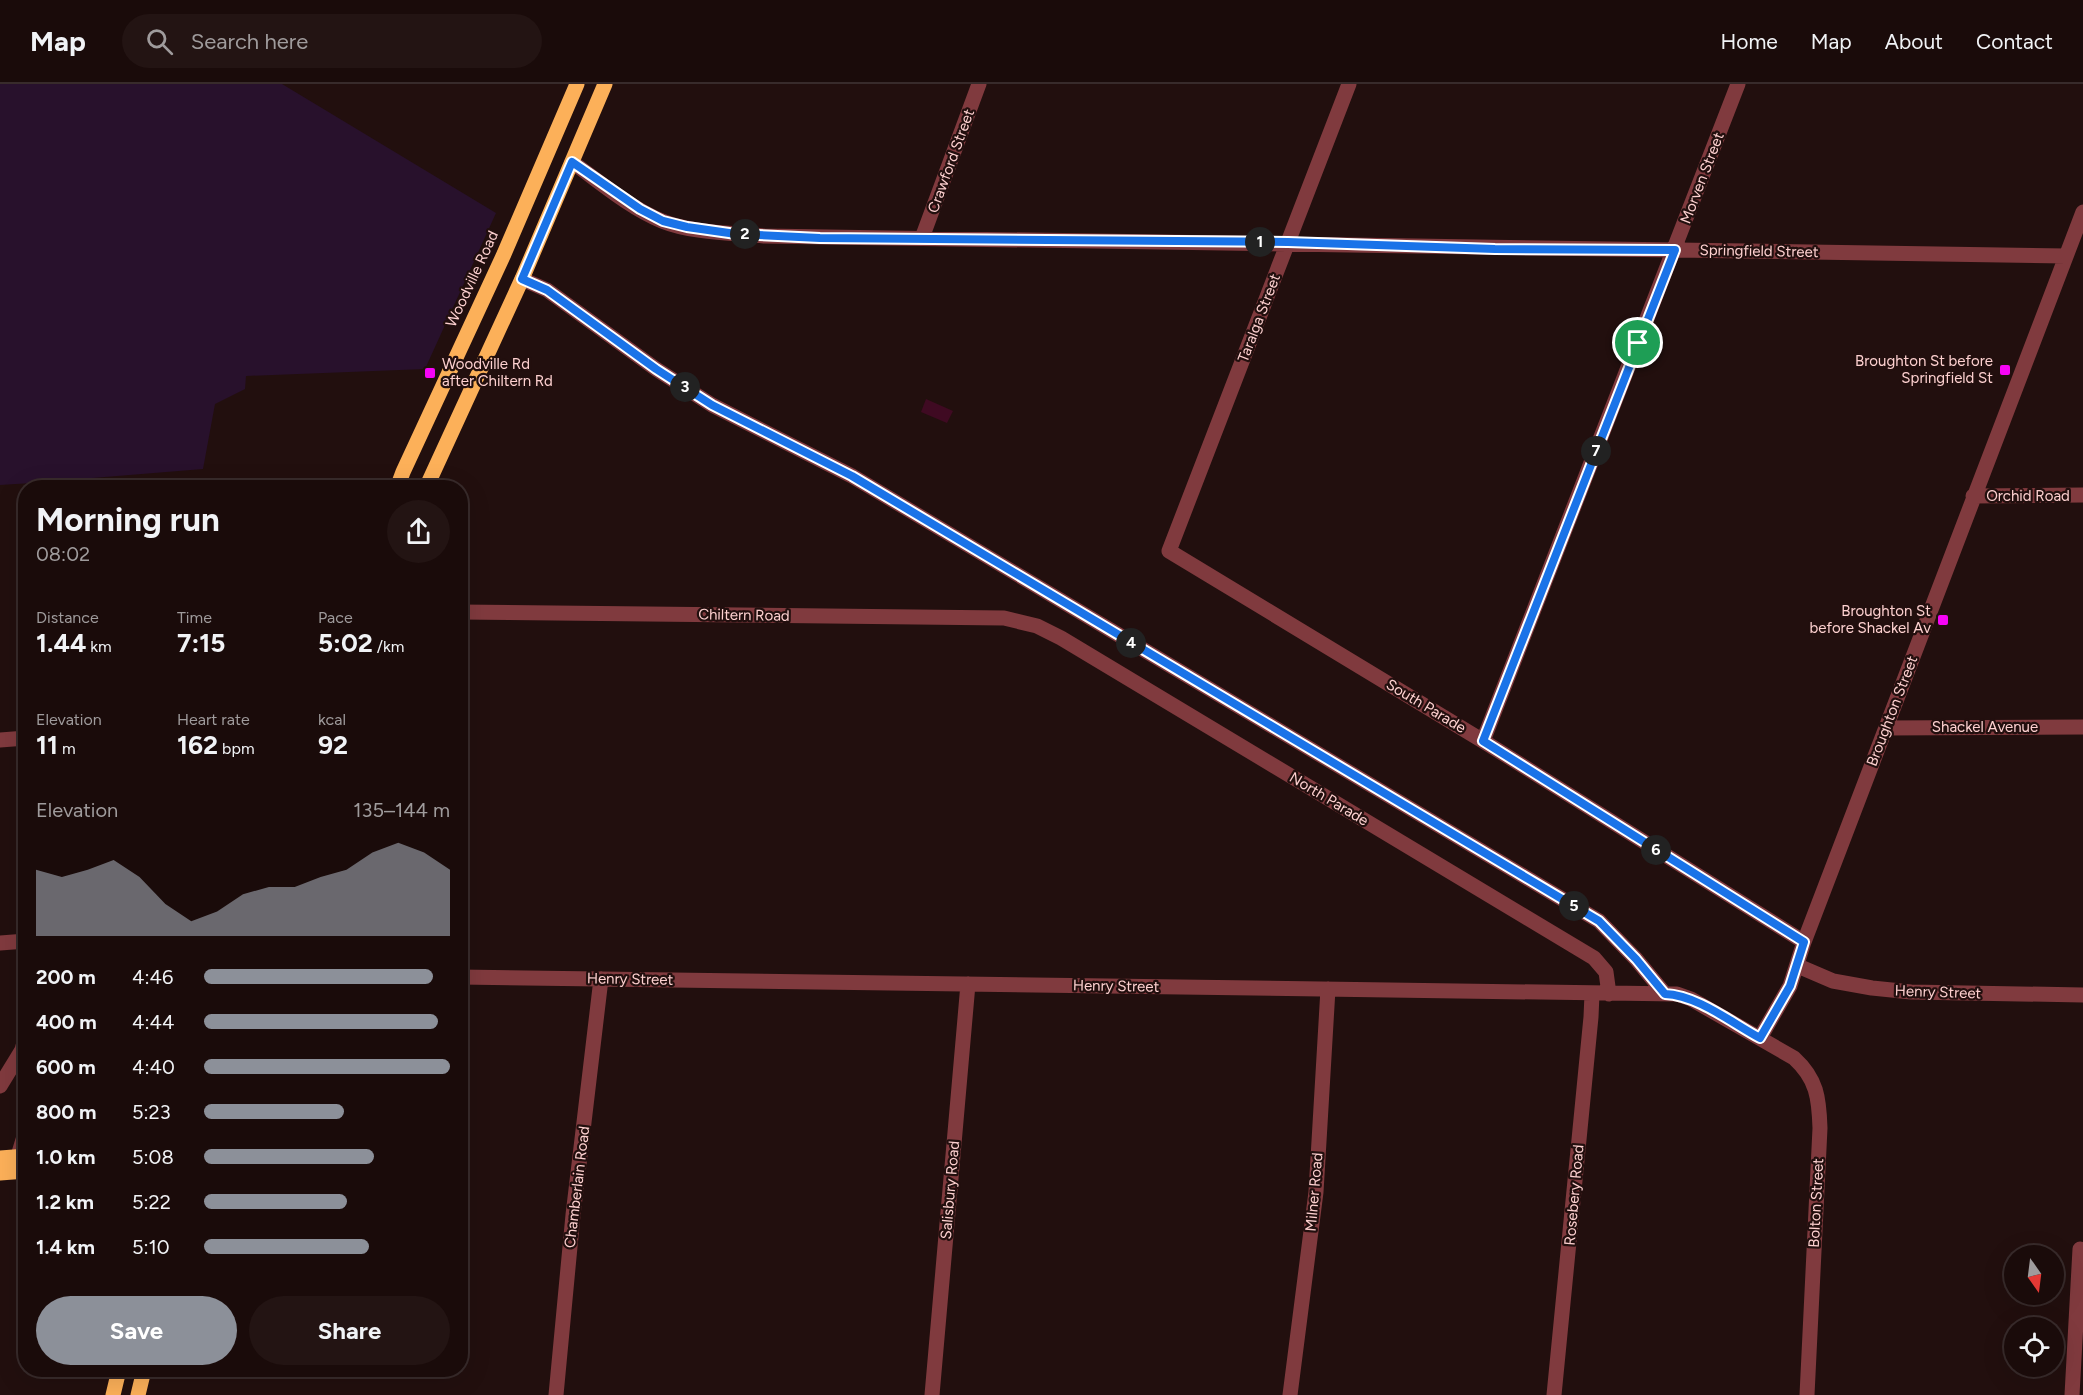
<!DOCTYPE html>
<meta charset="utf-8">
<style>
body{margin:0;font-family:Figtree,sans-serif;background:#231413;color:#f1f3f6;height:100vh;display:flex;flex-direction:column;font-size:22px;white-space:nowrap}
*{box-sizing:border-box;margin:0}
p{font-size:20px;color:#9f9b9c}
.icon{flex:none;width:33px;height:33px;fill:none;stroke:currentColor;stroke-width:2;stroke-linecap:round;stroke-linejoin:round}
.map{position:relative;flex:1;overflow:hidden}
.details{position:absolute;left:18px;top:396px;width:450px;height:897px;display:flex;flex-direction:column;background:#1a0b0a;border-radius:24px;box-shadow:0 6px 24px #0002,0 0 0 2px #382b2b}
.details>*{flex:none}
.needle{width:39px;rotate:166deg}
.tools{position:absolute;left:2004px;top:1161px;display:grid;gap:12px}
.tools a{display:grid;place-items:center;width:60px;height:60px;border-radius:50%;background:#1a0b0a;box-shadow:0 6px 24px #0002,0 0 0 2px #382b2b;font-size:30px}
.pin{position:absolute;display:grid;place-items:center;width:51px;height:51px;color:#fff;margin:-26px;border:3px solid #fff;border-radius:50%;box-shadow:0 2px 6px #0007}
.km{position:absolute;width:30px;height:30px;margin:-15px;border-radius:50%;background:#222;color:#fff;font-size:16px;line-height:30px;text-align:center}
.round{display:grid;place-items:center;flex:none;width:63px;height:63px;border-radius:32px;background:#231413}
.overview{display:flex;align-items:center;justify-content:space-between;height:102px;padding:0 18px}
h1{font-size:33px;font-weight:700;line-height:45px}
.metrics{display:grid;grid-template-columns:repeat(3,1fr);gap:9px;height:102px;padding:6px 18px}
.metrics div{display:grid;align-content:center}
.metrics b{font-size:26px;font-weight:700}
.metrics small{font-size:16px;font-weight:400}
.metrics p{font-size:16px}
.chart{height:168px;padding:12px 18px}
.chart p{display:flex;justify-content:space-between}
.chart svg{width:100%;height:108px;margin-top:6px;fill:#8c9099;opacity:.7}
.primary-button{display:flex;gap:12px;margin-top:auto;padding:12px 18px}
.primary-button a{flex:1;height:69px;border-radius:36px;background:#8c9099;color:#fff;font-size:24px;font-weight:700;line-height:69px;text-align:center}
.primary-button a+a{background:#231413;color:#f1f3f6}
ul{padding:0 18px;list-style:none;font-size:20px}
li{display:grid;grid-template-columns:96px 72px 1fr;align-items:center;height:45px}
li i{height:15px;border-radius:8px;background:#8c9099}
header{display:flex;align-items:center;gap:36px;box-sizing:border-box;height:84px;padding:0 30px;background:#1a0b0a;border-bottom:2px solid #382b2b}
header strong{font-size:28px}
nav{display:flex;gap:33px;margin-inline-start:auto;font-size:21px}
.search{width:420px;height:54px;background:#231413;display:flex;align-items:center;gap:15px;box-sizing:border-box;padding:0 21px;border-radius:33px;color:#9f9b9c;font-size:22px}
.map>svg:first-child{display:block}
.green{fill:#28112c}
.water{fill:#3f0a22}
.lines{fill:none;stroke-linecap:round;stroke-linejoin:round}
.minor{stroke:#803a3e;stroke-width:15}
.major{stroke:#fcb059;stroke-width:15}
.route-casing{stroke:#fff;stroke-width:12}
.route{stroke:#1a73e8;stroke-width:8}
.poi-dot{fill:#f604f5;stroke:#220f0e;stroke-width:2}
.labels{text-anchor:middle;stroke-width:4.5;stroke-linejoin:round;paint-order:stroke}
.street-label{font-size:15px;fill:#fed1d0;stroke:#220f0e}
.poi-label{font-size:15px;fill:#fed1d0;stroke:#220f0e;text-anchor:end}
</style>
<header>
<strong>Map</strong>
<div class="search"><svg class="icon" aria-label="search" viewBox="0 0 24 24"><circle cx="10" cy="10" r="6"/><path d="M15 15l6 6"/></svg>Search here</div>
<nav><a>Home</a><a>Map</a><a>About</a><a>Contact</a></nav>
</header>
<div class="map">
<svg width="2083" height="1311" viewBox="0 0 2083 1311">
<rect width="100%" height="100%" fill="#220f0e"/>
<path class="green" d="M 0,0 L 282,0 L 496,129 L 425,285 L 246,292 L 245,305 L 215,320 L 203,385 L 68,396 L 48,403 L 32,399 L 0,401 Z"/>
<path class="water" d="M 926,315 L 953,327 L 947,339 L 921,328 Z"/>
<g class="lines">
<path class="minor" d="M 1349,0 L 1169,467 L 1483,657 L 1804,858
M 572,78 C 600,98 630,124 662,137 C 691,149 733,149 764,152 L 2066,172
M 922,154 L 979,0
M 522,195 L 547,206 L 656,285 L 712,321 L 852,392 L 1599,837 L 1636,875 L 1665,910
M 1973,412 L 2083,411
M 460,528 L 1004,534 L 1037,542 L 1061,554 L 1594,874 L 1606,888 L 1609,910
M 1886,644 L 2083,643
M 0,656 L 26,654
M 1483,657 L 1738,0
M 0,859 L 26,857
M 1798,882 L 1833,897 L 1872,904 L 1911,908 L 2083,911
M 460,893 L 1677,910 L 1691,915 L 1794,974 C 1817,995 1819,1014 1820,1044 L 1807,1311
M 1760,954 L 1790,902 L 1804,858 L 2083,128
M 0,1002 L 22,966 L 26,951
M 18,1072 L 26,1046
M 556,1311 L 573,1131 L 601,895
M 932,1311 L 968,900
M 1290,1311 L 1316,1108 L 1328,905
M 1554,1311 L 1591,933 L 1592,910
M 2072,1311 L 2080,1165"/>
<path class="major" d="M 397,404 L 403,388 L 504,170 L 577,0
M 426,404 L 522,195 L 605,0
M 0,1074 L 26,1072
M 0,1089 L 26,1087
M 113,1311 L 119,1286
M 138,1311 L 144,1286"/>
</g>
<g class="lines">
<g class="route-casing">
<path id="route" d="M 572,78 L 640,125 L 663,137 L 687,143 L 736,150 L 820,154 L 1288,158 L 1495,165 L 1675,166 L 1483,657 L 1804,858 L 1790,902 L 1760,954 C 1732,939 1697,911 1665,910 L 1636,875 L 1599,837 L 852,392 L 712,321 L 656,285 L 547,206 L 522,195 Z"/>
</g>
<use href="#route" class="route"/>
</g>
<g class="poi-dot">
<rect x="1999" y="280" width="12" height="12" rx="3"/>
<rect x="424" y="283" width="12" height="12" rx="3"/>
<rect x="1937" y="530" width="12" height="12" rx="3"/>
</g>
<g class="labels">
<g class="street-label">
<text transform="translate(951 77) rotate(-70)" y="5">Crawford Street</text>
<text transform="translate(1702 94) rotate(-69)" y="5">Morven Street</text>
<text transform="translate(1759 167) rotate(1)" y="5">Springfield Street</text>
<text transform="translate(472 195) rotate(-65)" y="5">Woodville Road</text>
<text transform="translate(1259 234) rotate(-69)" y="5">Taralga Street</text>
<text x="2028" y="417">Orchid Road</text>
<text transform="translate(744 531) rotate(1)" y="5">Chiltern Road</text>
<text transform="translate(1426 622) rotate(31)" y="5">South Parade</text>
<text transform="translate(1892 627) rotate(-69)" y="5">Broughton Street</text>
<text x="1985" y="648">Shackel Avenue</text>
<text transform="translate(1329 715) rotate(31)" y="5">North Parade</text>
<text transform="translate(630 895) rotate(1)" y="5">Henry Street</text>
<text transform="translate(1116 902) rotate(1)" y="5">Henry Street</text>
<text transform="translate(1938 908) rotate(2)" y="5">Henry Street</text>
<text transform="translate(577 1103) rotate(-83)" y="5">Chamberlain Road</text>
<text transform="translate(950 1106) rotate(-85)" y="5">Salisbury Road</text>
<text transform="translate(1314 1108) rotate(-85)" y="5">Milner Road</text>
<text transform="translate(1574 1111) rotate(-85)" y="5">Rosebery Road</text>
<text transform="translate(1816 1119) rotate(-87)" y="5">Bolton Street</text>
</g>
<g class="poi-label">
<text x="1993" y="282">Broughton St before<tspan x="1993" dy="17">Springfield St</tspan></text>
<text x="442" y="285" text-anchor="start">Woodville Rd<tspan x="442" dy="17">after Chiltern Rd</tspan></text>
<text x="1931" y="532">Broughton St<tspan x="1931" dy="17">before Shackel Av</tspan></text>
</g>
</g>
</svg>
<div class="tools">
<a><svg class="needle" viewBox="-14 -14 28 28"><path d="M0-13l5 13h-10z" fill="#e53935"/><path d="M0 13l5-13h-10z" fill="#9f9b9c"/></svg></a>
<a><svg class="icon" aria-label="locate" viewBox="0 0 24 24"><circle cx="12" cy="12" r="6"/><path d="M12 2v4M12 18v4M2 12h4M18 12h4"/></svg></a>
</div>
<div class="pin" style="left:1638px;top:259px;background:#1e9e55"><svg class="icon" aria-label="arrive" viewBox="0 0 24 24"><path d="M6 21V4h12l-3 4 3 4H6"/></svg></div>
<b class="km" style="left:1260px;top:158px">1</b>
<b class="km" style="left:745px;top:150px">2</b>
<b class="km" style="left:685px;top:303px">3</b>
<b class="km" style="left:1131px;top:559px">4</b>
<b class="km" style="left:1574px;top:822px">5</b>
<b class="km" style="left:1656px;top:766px">6</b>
<b class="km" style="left:1596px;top:367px">7</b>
<section class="details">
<div class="overview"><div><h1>Morning run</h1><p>08:02</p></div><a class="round"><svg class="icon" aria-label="share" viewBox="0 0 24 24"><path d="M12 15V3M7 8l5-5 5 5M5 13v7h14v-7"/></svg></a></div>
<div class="metrics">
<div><p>Distance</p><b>1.44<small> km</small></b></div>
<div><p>Time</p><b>7:15</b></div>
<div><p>Pace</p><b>5:02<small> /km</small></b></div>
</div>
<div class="metrics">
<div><p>Elevation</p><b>11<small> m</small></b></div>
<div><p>Heart rate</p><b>162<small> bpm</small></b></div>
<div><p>kcal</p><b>92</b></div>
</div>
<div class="chart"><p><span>Elevation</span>135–144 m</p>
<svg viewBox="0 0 160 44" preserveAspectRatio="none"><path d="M0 44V17L10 20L20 17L30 13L40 20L50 31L60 38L70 34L80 27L90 24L100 24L110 20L120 17L130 10L140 6L150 10L160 17V44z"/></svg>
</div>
<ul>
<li><b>200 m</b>4:46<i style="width:93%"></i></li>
<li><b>400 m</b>4:44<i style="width:95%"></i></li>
<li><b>600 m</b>4:40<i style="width:100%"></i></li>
<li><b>800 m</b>5:23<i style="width:57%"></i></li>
<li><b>1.0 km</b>5:08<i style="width:69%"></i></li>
<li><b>1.2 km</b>5:22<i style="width:58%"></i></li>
<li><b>1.4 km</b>5:10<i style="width:67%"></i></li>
</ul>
<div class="primary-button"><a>Save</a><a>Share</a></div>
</section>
</div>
